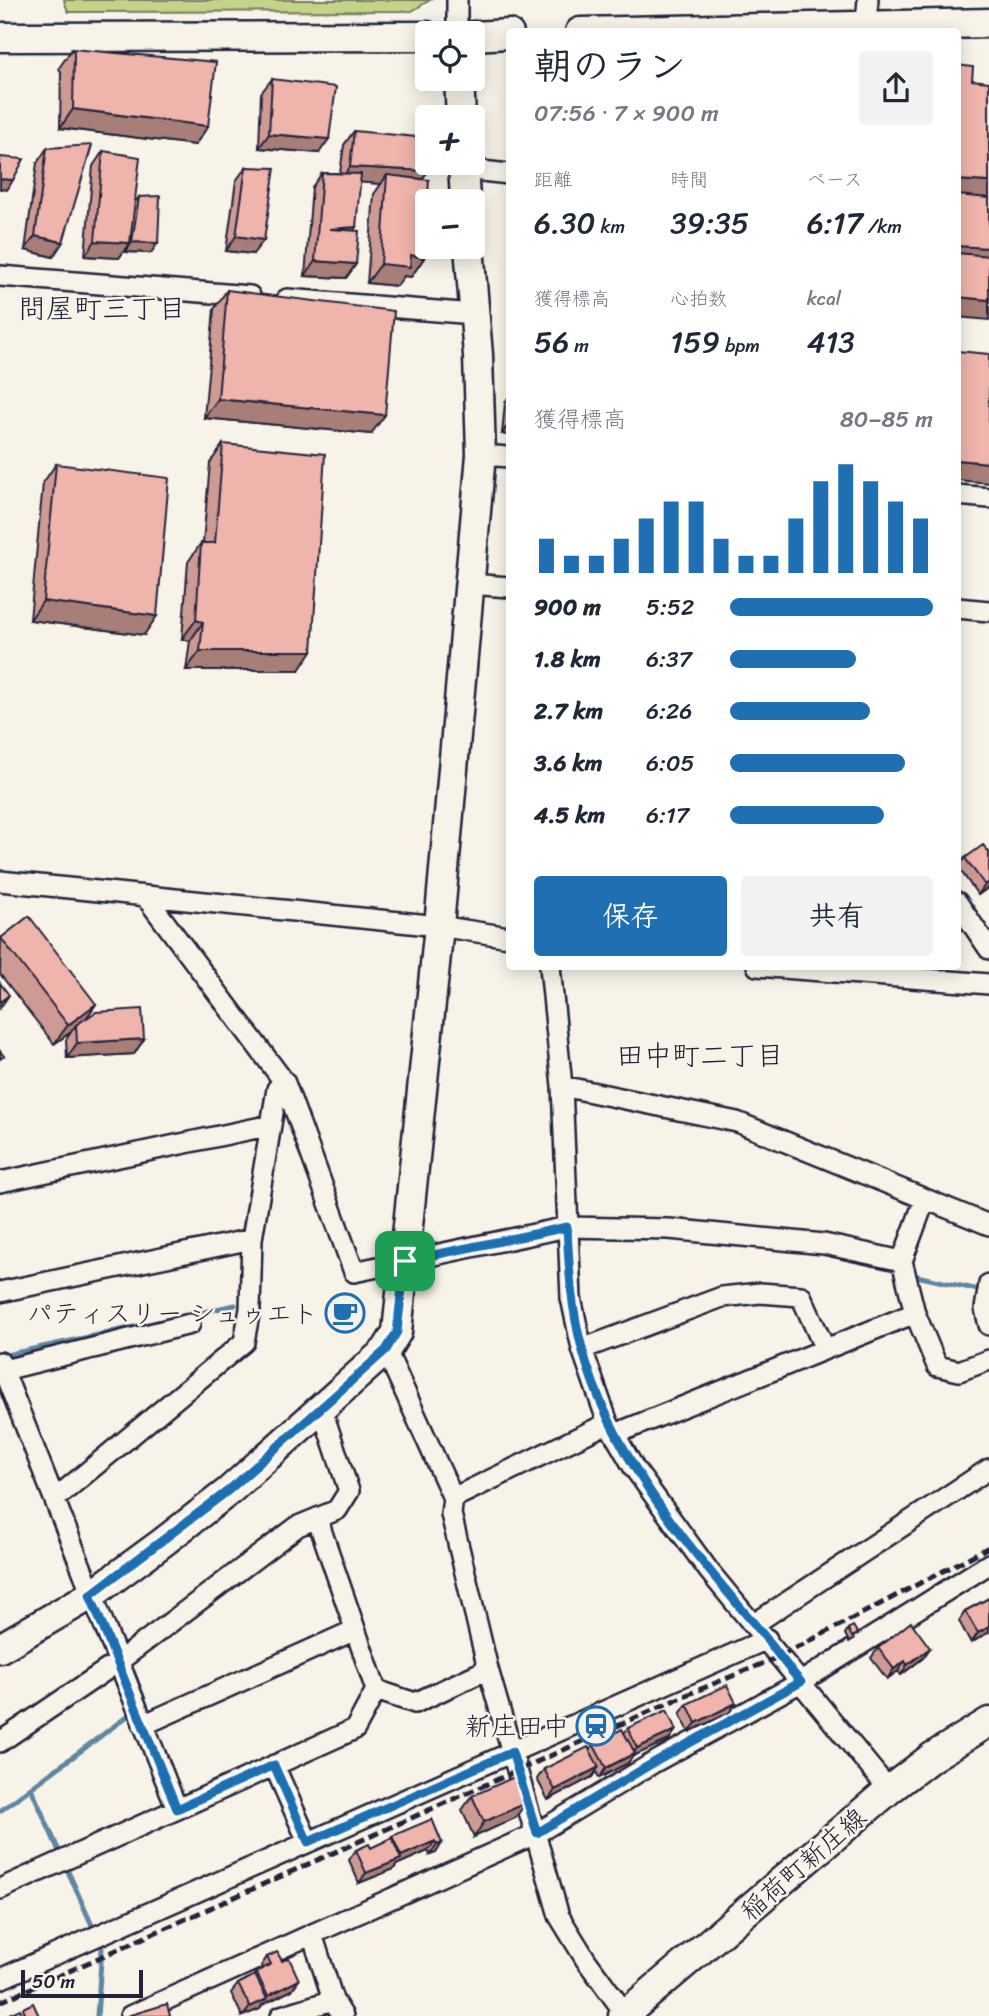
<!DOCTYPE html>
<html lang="ja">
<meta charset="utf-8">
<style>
body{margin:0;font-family:Sriracha,"Klee One",sans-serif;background:#f2f2f3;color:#1f2937;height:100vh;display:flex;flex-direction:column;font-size:26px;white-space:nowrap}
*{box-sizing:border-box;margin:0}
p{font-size:23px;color:#747a83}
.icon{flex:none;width:38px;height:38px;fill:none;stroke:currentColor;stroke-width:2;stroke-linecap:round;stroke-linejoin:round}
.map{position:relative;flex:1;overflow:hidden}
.panel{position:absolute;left:506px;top:28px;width:455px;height:942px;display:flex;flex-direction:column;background:#fff;border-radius:7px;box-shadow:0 4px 18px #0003}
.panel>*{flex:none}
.fabs{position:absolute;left:415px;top:21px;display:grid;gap:14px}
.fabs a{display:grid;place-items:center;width:70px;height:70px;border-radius:7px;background:#fff;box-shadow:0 4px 18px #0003;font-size:35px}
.scale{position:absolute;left:21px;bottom:18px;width:122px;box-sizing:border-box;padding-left:7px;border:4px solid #22223b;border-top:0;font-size:19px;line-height:24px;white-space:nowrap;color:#22223b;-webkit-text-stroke:5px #f7f3e8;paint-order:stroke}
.pin{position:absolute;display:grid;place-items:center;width:60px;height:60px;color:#fff;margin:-30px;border-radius:14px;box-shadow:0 4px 10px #0006}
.round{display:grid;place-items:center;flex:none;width:74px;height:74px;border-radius:7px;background:#f2f2f3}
.overview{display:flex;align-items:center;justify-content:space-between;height:119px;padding:0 28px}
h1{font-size:38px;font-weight:600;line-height:52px}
.stats{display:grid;grid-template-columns:repeat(3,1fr);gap:10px;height:119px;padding:7px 28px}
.stats div{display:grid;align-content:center}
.stats b{font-size:30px;font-weight:600}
.stats small{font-size:19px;font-weight:400}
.stats p{font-size:19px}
.chart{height:196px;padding:14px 28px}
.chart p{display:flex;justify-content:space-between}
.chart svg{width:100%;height:126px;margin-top:7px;stroke:#1f6fb2;stroke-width:6}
.action{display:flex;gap:14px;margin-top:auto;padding:14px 28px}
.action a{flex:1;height:80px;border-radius:7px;background:#1f6fb2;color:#fff;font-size:28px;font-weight:600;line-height:80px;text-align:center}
.action a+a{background:#f2f2f3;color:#1f2937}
ul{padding:0 28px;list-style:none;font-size:23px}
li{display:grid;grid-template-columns:112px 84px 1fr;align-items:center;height:52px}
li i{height:18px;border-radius:9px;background:#1f6fb2}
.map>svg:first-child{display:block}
.green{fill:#c3d387;stroke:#727a61;stroke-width:2}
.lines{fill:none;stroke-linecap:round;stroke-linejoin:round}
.stream{stroke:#5e86a2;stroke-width:5}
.street-casing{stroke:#22223b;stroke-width:24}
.secondary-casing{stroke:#22223b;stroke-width:33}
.street{stroke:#f7f3e8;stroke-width:19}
.secondary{stroke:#f7f3e8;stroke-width:28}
.rail{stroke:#22223b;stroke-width:5;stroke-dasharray:10 5;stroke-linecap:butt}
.wall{fill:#ce9b94;stroke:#22223b;stroke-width:2}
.shaded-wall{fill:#a77e78;stroke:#22223b;stroke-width:2}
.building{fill:#efb4ac;stroke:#22223b;stroke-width:2}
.route-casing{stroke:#fff;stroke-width:14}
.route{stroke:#1f6fb2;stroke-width:9}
.labels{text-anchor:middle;stroke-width:5;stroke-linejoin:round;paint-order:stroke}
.poi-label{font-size:26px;fill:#22223b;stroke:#f7f3e8;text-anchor:end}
.street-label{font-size:26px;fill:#22223b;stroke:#f7f3e8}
.neighbourhood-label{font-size:28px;fill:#22223b;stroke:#f7f3e8}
</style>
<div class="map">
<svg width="989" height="2016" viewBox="0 0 989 2016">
<rect width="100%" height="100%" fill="#f7f3e8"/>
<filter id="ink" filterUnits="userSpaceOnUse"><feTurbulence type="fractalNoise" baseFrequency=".0143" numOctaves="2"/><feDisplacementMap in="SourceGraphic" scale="14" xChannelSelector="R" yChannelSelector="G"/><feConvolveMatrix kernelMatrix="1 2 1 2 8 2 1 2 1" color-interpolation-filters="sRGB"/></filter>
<g filter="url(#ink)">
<path class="green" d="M 64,0 L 430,0 L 412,11 L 68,12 Z"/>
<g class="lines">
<path class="stream" d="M 912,1275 L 983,1291
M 8,1359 L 6,1355 L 235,1305
M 133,1671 L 145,1702
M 31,1788 L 102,1948 L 97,2016
M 0,1811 L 129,1715"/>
<g class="street-casing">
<path id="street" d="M 457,0 L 457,33
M 865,32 L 868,0
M 463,169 L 509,174
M 0,276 L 250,296
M 287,299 L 474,314
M 481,455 L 509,457
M 957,495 L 989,498
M 470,584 L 509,587
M 957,608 L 989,611
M 0,881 L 439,926 L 509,937
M 146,897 L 285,1083 L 354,1272 L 567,1227 L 669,1229 L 824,1244 L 902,1261
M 957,902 L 989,949
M 550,966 L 562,1086 L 571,1298 L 582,1349 L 608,1423 L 634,1468 L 709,1571 L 889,1790
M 757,966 L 989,984
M 562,1086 L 737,1122 L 989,1225
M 271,1125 L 277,1089 L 284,1081
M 0,1182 L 271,1125 L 252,1239 L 250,1309 L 244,1342 L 56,1498
M 925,1199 L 902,1261 L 915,1313 L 937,1366 L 959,1371 L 989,1360
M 989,1284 L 985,1309 L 989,1325
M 0,1292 L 252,1239
M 582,1349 L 722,1297 L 760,1293 L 801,1296 L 825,1349
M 386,1350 L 453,1498 L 451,1514 L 488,1669 L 559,1916 L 586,1960 L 627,2016
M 0,1362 L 177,1809
M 0,1371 L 190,1324
M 615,1434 L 915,1313
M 453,1498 L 608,1423
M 754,1624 L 989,1469
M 376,1690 L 415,1703 L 488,1669
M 143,1725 L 355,1630
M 0,1742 L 118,1662 L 298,1526 L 337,1510 L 349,1491 L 322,1410
M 274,1765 L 308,1842
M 0,1889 L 355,1729 L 376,1690 L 317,1518
M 312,1934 L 333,2000 L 343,2016
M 0,1979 L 767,1639
M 130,2016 L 537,1833 L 653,1763 L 801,1682 L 989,1564
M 281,2016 L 333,2000"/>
</g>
<g class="secondary-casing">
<path id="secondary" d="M 580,32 L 989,23
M 472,36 L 509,34
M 0,37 L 427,36
M 459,79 L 461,117
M 463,163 L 465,201
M 0,1648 L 91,1595 L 162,1543 L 229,1491 L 386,1350 L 397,1332 L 439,926 L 481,455 L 478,355 L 469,247
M 623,2016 L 889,1790 L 932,1757 L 989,1722"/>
</g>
<use href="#street" class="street"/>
<use href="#secondary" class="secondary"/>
<path class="rail" d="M 0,2002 L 684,1696 L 781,1656 L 989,1547"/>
</g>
<path class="wall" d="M 72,49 L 208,126 L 195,145 L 60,128 L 61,72 L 59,68 Z
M 272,79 L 319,153 L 259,148 L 261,93 Z
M 354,131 L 428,171 L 422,179 L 424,258 L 411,277 L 404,276 L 397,286 L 367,283 L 374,194 L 381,184 L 360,182 L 354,231 L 356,264 L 346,278 L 305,276 L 312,187 L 322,173 L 340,173 L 344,145 Z
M 47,148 L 53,257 L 25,250 L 37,163 Z
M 103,151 L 135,202 L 139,197 L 151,253 L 126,252 L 126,248 L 119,258 L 85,256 L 93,166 Z
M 246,167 L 253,254 L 226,251 L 236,181 Z
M 227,290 L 371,434 L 204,418 L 214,309 Z
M 509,396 L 509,435 L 502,434 L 505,403 Z
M 223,444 L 299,670 L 186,670 L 190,641 L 182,639 L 188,562 L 201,543 L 203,543 L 210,463 Z
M 56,464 L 144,635 L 30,620 L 43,483 Z
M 989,852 L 989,887 L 978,895 L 958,867 L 965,858 Z
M 1,938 L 96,1004 L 86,1019 L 144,1039 L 134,1054 L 67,1058 L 66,1040 L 71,1032 L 54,1044 L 0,974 Z
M 989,1598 L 989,1632 L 971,1643 L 959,1621 L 965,1611 Z
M 848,1629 L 854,1639 L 849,1642 L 845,1634 Z
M 878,1648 L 930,1648 L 923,1658 L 901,1675 L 898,1671 L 887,1679 L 871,1658 Z
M 736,1703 L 729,1713 L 689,1732 L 680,1714 L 687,1704 Z
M 628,1728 L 669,1740 L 633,1756 L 628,1763 L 599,1778 L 596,1771 L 592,1777 L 548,1800 L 537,1779 L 544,1769 L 590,1749 L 593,1744 L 624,1733 Z
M 472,1796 L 515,1818 L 474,1837 L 462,1810 Z
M 392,1836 L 442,1843 L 436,1853 L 430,1855 L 428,1851 L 396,1865 L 394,1869 L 359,1883 L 349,1860 L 356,1850 L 371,1848 L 390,1839 Z
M 267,1957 L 292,1990 L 262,2005 L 260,2009 L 242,2016 L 231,1993 L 238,1984 L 253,1976 L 256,1972 L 262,1969 L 261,1966 Z"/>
<path class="shaded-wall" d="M 73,109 L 208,126 L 195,145 L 60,128 Z
M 269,134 L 329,139 L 319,153 L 259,148 Z
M 350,167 L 428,171 L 418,185 L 387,175 L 381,184 L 340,181 Z
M 0,179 L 13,180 L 7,190 L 0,189 Z
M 957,180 L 989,182 L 989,203 L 957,200 Z
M 356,227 L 346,242 L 330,229 Z
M 35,236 L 63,242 L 53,257 L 25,250 Z
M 236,236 L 264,240 L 253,254 L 226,251 Z
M 95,241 L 130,243 L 119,258 L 85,256 Z
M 132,242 L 158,243 L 151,253 L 126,252 Z
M 957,246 L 989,248 L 989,268 L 957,266 Z
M 411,255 L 424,258 L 411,277 L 404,276 L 397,286 L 367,283 L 381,264 Z
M 315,261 L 356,264 L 346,278 L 305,276 Z
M 957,297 L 989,300 L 989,320 L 957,317 Z
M 218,399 L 385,415 L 371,434 L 204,418 Z
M 509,423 L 509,435 L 502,434 Z
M 957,460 L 989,463 L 989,483 L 957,480 Z
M 43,601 L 157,616 L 144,635 L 30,620 Z
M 196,620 L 203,622 L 190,641 L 182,639 Z
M 200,651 L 312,651 L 299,670 L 186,670 Z
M 989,882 L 989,887 L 978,895 L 985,885 Z
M 9,995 L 0,1008 L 0,1002 Z
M 96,1004 L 83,1023 L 76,1025 L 71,1032 L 54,1044 L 68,1025 Z
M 144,1039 L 134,1054 L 67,1058 L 77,1043 Z
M 989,1627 L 989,1632 L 971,1643 L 978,1633 Z
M 930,1648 L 923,1658 L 901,1675 L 907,1665 Z
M 905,1661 L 898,1671 L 887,1679 L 894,1669 Z
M 736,1703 L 729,1713 L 689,1732 L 696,1723 Z
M 676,1730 L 669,1740 L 633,1756 L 628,1763 L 599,1778 L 606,1768 L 632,1755 L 637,1748 Z
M 599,1767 L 592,1777 L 548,1800 L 555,1790 Z
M 526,1803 L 515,1818 L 474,1837 L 484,1822 Z
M 435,1841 L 428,1851 L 396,1865 L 394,1869 L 359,1883 L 366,1873 L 399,1860 L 401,1856 Z
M 442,1843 L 436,1853 L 430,1855 L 437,1845 Z
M 299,1980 L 292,1990 L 262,2005 L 260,2009 L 243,2016 L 250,2007 L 266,1999 L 268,1996 Z"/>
<path class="building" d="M 72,49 L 216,62 L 208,126 L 73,109 L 74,52 Z
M 957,65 L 973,67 L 972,80 L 989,82 L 989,182 L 957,180 Z
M 272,79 L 336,87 L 329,139 L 269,134 Z
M 354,131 L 427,138 L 427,163 L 430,163 L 428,171 L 350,167 Z
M 92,145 L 63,242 L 35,236 L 47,148 Z
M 103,151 L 140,157 L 130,243 L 95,241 Z
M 0,157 L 24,159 L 13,180 L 0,179 Z
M 246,167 L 275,168 L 264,240 L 236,236 Z
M 322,173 L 361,174 L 356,227 L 330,229 L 359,231 L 356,264 L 315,261 Z
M 387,175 L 429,180 L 424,258 L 411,255 L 410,267 L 381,264 Z
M 957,195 L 989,198 L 989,248 L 957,246 Z
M 160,196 L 158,243 L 132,242 L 139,197 Z
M 957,253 L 989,256 L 989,300 L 957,297 Z
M 227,290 L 394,311 L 385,415 L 218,399 Z
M 957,351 L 989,354 L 989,463 L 957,460 Z
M 223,444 L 325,454 L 312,651 L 200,651 L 203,622 L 196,620 L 201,543 L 215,543 Z
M 56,464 L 169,478 L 157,616 L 43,601 Z
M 983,845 L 989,852 L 989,882 L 985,885 L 965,858 Z
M 29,916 L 96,1004 L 68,1025 L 1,938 Z
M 0,983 L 9,995 L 0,1002 Z
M 142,1009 L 144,1039 L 77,1043 L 76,1025 L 96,1012 Z
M 0,1051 L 4,1056 L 0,1059 Z
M 989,1598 L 989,1627 L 978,1633 L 965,1611 Z
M 911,1622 L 930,1648 L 907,1665 L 905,1661 L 894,1669 L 878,1648 Z
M 853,1626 L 858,1634 L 852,1637 L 848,1629 Z
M 727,1685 L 736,1703 L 696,1723 L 687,1704 Z
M 667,1710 L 676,1730 L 637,1748 L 628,1728 Z
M 622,1729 L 635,1753 L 606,1768 L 593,1744 Z
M 588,1747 L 599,1767 L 555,1790 L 544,1769 Z
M 514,1777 L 526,1803 L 484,1822 L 472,1796 Z
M 432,1819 L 442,1843 L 437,1845 L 435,1841 L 401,1856 L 392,1836 Z
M 392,1838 L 401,1859 L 366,1873 L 356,1850 L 369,1844 L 371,1848 Z
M 277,1952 L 282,1961 L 289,1958 L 299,1980 L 268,1996 L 256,1972 L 271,1964 L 267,1957 Z
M 255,1975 L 267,1999 L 250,2007 L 238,1984 Z
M 33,2003 L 39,2016 L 26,2016 L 23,2008 Z
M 167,2004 L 170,2016 L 127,2016 Z
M 20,2009 L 23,2016 L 10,2016 L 9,2014 Z"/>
</g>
<g class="lines" filter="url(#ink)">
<g class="route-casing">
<path id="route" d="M 567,1227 C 569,1268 571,1308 582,1348 C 610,1453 682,1539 751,1620 C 769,1640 783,1663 801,1682 L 653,1763 L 537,1833 L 512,1752 L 308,1842 L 274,1765 L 177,1809 L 90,1595 L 229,1490 L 386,1350 L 397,1332 L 405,1261 Z"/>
</g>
<use href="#route" class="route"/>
</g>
<defs>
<g id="cafe-ring" transform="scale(2.0125)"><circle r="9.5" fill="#f7f3e8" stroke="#1f6fb2" stroke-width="1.5"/><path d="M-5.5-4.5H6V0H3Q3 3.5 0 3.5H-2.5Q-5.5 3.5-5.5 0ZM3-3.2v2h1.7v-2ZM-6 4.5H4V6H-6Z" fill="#1f6fb2"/></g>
<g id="station-ring" transform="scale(2.0125)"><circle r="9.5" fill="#f7f3e8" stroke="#1f6fb2" stroke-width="1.5"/><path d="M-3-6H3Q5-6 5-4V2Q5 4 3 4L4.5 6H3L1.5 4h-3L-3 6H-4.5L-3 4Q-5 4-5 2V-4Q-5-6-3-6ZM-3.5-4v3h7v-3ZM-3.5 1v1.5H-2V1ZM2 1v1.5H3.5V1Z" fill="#1f6fb2"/></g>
</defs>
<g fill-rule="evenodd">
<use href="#cafe-ring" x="345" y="1313"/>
<use href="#station-ring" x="596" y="1726"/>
</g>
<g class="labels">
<g class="poi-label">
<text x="318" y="1322">パティスリー シュゥエト</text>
<text x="569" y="1735">新庄田中</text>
</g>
<g class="street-label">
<text transform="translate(803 1864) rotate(-41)" y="9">稲荷町新庄線</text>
</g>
<g class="neighbourhood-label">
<text x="102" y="318">問屋町三丁目</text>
<text x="700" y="1065">田中町二丁目</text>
</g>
</g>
</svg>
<div class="fabs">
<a><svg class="icon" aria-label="locate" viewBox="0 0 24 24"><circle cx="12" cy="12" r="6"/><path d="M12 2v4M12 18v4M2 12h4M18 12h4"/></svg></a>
<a>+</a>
<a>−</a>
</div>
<div class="scale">50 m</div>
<div class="pin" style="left:405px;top:1261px;background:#1e9e55"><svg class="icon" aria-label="arrive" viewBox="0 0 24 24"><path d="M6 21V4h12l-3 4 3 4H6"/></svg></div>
<section class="panel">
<div class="overview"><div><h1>朝のラン</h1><p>07:56 · 7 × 900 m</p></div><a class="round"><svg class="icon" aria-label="share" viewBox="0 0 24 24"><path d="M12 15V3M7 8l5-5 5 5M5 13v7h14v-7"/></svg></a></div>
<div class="stats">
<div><p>距離</p><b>6.30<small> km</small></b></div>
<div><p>時間</p><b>39:35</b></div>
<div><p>ペース</p><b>6:17<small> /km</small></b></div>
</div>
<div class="stats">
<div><p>獲得標高</p><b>56<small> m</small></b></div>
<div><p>心拍数</p><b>159<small> bpm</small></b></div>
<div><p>kcal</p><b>413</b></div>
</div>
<div class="chart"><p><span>獲得標高</span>80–85 m</p>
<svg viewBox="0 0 160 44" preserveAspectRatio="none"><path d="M5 44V32M15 44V38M25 44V38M35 44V32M45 44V25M55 44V19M65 44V19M75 44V32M85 44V38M95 44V38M105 44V25M115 44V12M125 44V6M135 44V12M145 44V19M155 44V25"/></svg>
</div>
<ul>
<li><b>900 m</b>5:52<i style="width:100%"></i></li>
<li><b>1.8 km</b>6:37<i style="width:62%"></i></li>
<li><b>2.7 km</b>6:26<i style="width:69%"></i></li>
<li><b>3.6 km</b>6:05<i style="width:86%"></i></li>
<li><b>4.5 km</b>6:17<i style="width:76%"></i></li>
</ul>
<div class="action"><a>保存</a><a>共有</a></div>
</section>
</div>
